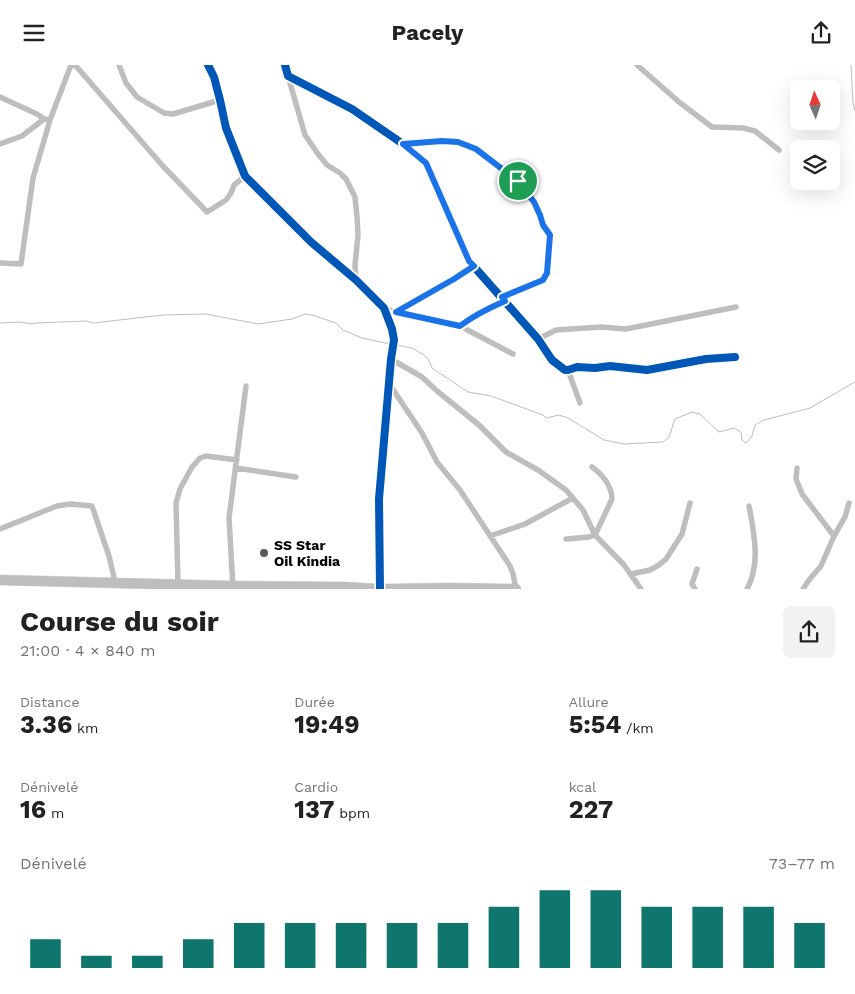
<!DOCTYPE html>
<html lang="fr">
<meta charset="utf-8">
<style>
body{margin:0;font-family:"Work Sans",sans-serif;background:#f2f2f2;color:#222;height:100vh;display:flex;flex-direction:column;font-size:19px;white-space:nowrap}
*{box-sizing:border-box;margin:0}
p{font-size:16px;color:#767676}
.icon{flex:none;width:28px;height:28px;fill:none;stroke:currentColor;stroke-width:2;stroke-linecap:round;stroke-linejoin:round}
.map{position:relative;height:524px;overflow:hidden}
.drawer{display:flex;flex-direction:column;background:#fff;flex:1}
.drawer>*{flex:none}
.needle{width:32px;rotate:357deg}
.fabs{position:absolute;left:790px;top:15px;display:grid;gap:10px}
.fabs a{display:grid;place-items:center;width:50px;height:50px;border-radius:8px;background:#fff;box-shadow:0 5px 20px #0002;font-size:25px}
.pin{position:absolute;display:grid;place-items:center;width:42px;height:42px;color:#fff;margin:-21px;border:2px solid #fff;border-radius:50%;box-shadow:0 1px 5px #0007}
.round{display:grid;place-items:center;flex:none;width:52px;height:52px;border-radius:8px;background:#f2f2f2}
.head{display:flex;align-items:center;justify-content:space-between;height:85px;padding:0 20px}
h1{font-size:28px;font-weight:700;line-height:38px}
.stats{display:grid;grid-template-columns:repeat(3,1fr);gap:8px;height:85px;padding:5px 20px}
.stats div{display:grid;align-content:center}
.stats b{font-size:25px;font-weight:700}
.stats small{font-size:14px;font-weight:400}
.stats p{font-size:14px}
.chart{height:140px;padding:10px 20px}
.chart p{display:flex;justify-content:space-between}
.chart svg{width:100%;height:90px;margin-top:5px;stroke:#0f766e;stroke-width:6}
header{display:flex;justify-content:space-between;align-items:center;height:65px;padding:0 20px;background:#fff;font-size:22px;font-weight:700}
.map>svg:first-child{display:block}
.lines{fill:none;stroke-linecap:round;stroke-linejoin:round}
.stream{stroke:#bdbdbd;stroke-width:1}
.highway-casing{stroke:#dbdbdb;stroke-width:11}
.street{stroke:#bebebe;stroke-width:5.5}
.secondary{stroke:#c2c2c2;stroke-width:8}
.highway{stroke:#bebebe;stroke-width:10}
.cycleway-casing{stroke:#fff;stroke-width:11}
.cycleway{stroke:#0057b8;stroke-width:8}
.route-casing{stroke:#fff;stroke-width:10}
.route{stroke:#1a73e8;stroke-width:6}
.poi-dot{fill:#595959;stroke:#fff;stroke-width:2}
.labels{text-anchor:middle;stroke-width:4;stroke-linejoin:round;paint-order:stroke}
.poi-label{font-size:14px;font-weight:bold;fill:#000;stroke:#fff;text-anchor:start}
</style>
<header><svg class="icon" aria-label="menu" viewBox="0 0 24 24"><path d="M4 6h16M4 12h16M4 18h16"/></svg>Pacely<svg class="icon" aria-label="share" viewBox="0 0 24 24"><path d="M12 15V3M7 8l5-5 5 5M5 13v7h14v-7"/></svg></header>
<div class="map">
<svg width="855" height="524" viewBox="0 0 855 524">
<rect width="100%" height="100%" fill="#fff"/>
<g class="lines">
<path class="stream" d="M 851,0 L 853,38 L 855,46
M 0,258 L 20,257 L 32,259 L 35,258 L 86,256 L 93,258 L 163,250 L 206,249 L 258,259 L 292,254 L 305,249 L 312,250 L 336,258 L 343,265 L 362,273 L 390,279
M 396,280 L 412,283 L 424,290 L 428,294 L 432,303 L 468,327 L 491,331 L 543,350 L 546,353 L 559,350 L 568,353 L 604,375 L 624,379 L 663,377 L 669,372 L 675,354 L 692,347 L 700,349 L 719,367 L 734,363 L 741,367 L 742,375 L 746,378 L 752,371 L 755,360 L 764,355 L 810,343 L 855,317"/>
<g class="highway-casing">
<path id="highway" d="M 0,515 L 233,521 L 343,522 L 378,524
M 385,524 L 450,523 L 516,524"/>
</g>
<path class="street" d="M 75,0 L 162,100 L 207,147 L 226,135 L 231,128 L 234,120 L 245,111
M 119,0 L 126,18 L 137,32 L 164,48 L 173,49 L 220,35
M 285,0 L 288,11 L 352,44 L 403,79 L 426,98 L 469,196 L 538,274 L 552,295 L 565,305 L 568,305 L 577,302 L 595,303 L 610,301 L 647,305 L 706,294 L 735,292
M 637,0 L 679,37 L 712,62 L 743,63 L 755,66 L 779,85
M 288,11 L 305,70 L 318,89 L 327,100 L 340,108 L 346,114 L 355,132 L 357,152 L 358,170 L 355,200 L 356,215
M 0,32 L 37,49 L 44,54
M 0,79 L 22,71 L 44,54 L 50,55
M 403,79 L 442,76 L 458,77 L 476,84 L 518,116 L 534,137 L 540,149 L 543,160 L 550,170 L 547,208 L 543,215 L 502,232
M 0,198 L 21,199 L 33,113 L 50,55 L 71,0
M 384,243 L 396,247 L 460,261 C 474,250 489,243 505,236
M 396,247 L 454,214 L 474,201
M 460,261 L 513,289
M 538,274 L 556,265 L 601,262 L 626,264 L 736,242
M 391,294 L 422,312 L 437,326 L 479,360 L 506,387 L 538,405 L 566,425 L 583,445 L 595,470 L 589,472 L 566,474
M 568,305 L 580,338
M 389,320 L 392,323 L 422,368 L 437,397 L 460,425 L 510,501 L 513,509 L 516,524
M 592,402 C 602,409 612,421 612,434 L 595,470 L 624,500 L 641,524
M 236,403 L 296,412
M 797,403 L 796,414 L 802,429 L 834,471
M 0,464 L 57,441 L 70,439 L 92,441 L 109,491 L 115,517
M 490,471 L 525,459 L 573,433
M 631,509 L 650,505 L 659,500 L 666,494 L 682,469 L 690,438
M 178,519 L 176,438 L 180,424 L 192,402 L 200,393 L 206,391 L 237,395
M 233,523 L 229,453 L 246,321
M 695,524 L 692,519 L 697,504
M 747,524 C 761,499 754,468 749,441
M 803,524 L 809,515 L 821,501 L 834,471 L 845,452 L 849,438"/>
<path class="secondary" d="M 208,0 L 214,12 L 220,35 L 226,63 L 245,111 L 311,177 L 356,215 L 384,243 L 392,264 L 394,275 L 391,294 L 379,434 L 380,524"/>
<use href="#highway" class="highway"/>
<g class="cycleway-casing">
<path id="cycleway" d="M 208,0 L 214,12 L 220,35 L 226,63 L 245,111 L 311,177 L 356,215 L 384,243 L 392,264 L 394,275 L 391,294 L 379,434 L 380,524
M 285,0 L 288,11 L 352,44 L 403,79 L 426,98 L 469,196 L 538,274 L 552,295 L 565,305 L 568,305 L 577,302 L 595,303 L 610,301 L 647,305 L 706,294 L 735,292"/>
</g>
<use href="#cycleway" class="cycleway"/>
</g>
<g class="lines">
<g class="route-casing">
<path id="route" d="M 442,76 L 458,77 L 476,84 L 518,116 L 534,137 L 540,150 L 543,160 L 550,170 L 547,208 L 543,215 L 502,232 L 505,236 C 489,243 474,250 460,261 L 396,247 L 454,214 L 474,201 L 469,196 L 426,98 L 403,79 Z"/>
</g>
<use href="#route" class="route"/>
</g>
<circle class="poi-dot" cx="264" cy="488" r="5"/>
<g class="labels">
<g class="poi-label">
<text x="274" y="485">SS Star<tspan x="274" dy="16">Oil Kindia</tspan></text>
</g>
</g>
</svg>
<div class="fabs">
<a><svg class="needle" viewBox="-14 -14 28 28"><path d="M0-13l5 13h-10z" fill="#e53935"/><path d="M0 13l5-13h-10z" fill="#767676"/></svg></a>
<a><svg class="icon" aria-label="layers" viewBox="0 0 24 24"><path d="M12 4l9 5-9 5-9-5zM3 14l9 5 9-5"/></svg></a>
</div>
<div class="pin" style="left:518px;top:116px;background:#1e9e55"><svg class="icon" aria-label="arrive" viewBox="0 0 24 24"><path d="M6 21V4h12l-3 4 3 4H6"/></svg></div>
</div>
<section class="drawer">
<div class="head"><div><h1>Course du soir</h1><p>21:00 · 4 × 840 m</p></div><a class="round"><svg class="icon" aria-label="share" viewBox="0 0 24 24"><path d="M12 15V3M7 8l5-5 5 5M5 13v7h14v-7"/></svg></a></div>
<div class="stats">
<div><p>Distance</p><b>3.36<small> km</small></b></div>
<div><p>Durée</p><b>19:49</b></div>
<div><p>Allure</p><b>5:54<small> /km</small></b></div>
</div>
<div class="stats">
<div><p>Dénivelé</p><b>16<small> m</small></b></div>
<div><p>Cardio</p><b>137<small> bpm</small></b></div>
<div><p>kcal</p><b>227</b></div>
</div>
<div class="chart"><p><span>Dénivelé</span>73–77 m</p>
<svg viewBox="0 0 160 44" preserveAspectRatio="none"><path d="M5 44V30M15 44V38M25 44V38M35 44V30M45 44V22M55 44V22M65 44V22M75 44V22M85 44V22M95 44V14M105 44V6M115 44V6M125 44V14M135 44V14M145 44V14M155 44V22"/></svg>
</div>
</section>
